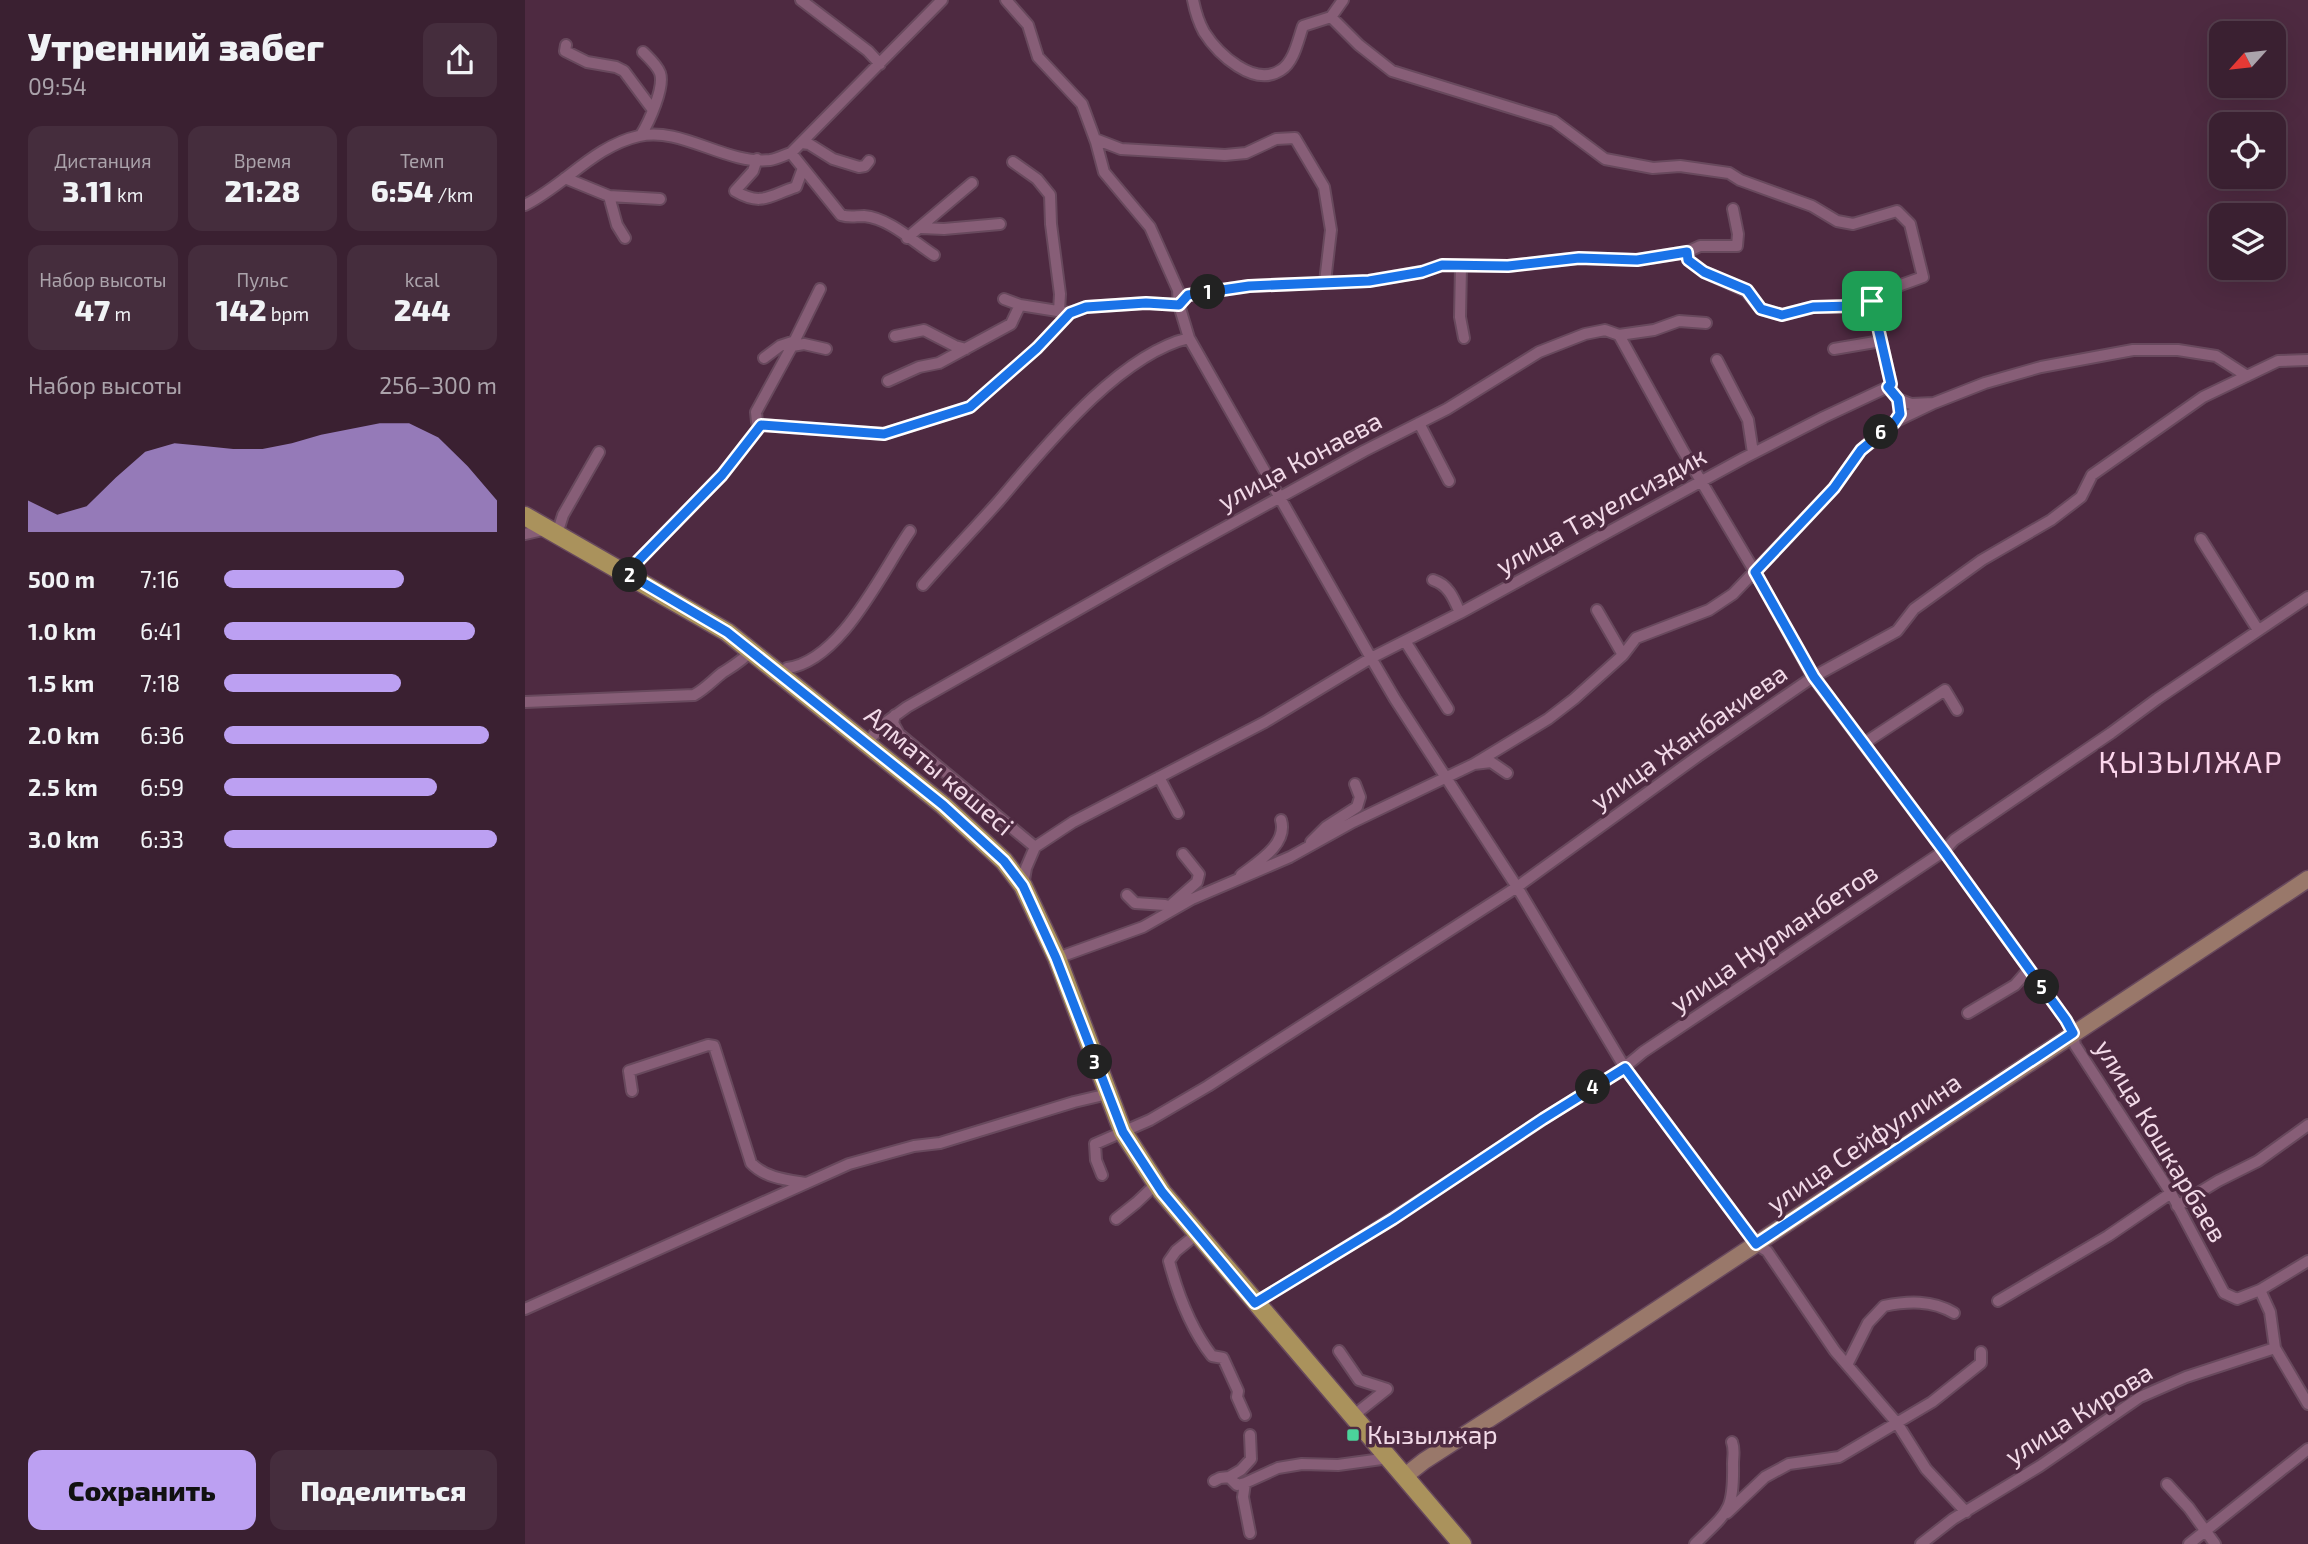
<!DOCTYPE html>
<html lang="ru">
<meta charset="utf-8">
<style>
body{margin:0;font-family:"Exo 2",sans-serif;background:#452d3d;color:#f1f3f6;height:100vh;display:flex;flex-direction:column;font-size:26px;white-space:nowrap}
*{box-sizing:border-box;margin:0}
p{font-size:23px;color:#aba3ab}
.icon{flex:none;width:38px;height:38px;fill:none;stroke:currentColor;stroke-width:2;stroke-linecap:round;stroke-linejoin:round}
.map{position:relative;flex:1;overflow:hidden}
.details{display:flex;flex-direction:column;background:#3a2031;width:525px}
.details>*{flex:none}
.needle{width:46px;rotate:243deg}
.fabs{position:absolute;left:1684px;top:21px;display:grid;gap:14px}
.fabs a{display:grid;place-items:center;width:77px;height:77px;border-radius:14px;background:#3a2031;box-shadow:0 7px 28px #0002,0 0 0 2px #543e4d;font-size:35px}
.pin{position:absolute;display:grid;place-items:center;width:60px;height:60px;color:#fff;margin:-30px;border-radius:14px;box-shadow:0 4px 10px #0006}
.km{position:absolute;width:35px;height:35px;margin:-18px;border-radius:50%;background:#222;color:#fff;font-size:19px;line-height:35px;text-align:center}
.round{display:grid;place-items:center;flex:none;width:74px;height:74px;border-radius:14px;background:#452d3d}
.summary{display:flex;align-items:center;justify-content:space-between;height:119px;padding:0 28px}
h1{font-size:38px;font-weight:800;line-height:52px}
.stats{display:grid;grid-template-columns:repeat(3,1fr);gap:10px;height:119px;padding:7px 28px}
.stats div{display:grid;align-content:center;border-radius:14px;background:#452d3d;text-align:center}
.stats b{font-size:30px;font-weight:800}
.stats small{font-size:19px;font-weight:400}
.stats p{font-size:19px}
.chart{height:196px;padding:14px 28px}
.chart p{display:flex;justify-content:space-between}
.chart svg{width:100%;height:126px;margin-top:7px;fill:#bca0f2;opacity:.7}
.primary-button{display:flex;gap:14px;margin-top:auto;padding:14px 28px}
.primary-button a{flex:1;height:80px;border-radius:14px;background:#bca0f2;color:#111;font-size:28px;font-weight:800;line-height:80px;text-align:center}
.primary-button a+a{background:#452d3d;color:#f1f3f6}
ul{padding:0 28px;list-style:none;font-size:23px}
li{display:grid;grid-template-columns:112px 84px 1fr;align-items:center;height:52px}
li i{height:18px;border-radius:9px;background:#bca0f2}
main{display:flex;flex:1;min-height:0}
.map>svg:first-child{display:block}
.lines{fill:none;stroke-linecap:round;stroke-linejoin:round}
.street-casing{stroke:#68495d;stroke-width:14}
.secondary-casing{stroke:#68495d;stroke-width:19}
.primary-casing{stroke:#68495d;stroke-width:21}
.street{stroke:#875e77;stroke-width:10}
.secondary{stroke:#99786a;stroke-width:16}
.primary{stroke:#aa925c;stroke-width:18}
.route-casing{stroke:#fff;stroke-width:14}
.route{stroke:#1a73e8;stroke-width:9}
.poi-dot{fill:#4bd49b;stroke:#4e2a41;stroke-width:2.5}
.labels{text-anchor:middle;stroke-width:7;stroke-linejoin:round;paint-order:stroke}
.street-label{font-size:26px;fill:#f2dae8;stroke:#4e2a41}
.poi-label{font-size:26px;fill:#f2dae8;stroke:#4e2a41;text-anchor:start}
.quarter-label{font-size:30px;letter-spacing:2px;fill:#fdd7ed;stroke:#4e2a41}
</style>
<main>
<section class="details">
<div class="summary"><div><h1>Утренний забег</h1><p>09:54</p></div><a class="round"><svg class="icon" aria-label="share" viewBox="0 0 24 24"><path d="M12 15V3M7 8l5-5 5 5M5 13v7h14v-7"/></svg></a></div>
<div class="stats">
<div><p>Дистанция</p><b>3.11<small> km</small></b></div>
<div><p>Время</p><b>21:28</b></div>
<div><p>Темп</p><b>6:54<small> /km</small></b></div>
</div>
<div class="stats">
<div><p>Набор высоты</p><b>47<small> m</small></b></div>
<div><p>Пульс</p><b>142<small> bpm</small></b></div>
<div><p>kcal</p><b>244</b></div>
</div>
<div class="chart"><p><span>Набор высоты</span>256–300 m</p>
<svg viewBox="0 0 160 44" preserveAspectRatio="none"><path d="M0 44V33L10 38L20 35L30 25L40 16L50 13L60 14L70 15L80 15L90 13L100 10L110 8L120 6L130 6L140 11L150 21L160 33V44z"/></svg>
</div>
<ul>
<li><b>500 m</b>7:16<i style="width:66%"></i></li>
<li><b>1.0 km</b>6:41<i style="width:92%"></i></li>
<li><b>1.5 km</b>7:18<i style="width:65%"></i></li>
<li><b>2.0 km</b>6:36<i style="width:97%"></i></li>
<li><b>2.5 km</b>6:59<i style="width:78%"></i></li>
<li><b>3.0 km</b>6:33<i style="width:100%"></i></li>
</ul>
<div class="primary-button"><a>Сохранить</a><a>Поделиться</a></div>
</section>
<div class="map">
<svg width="1783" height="1544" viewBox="0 0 1783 1544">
<rect width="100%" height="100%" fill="#4e2a41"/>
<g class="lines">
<g class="street-casing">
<path id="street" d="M 276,0 L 343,51 L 355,64
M 481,0 L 503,25 L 513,57 L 557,104 L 571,142 L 579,172 L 625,227 L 653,290 L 654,305 L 664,338 L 846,658 L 870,699 L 992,887 L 1100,1068 L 1231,1244 L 1242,1251 L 1310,1351 L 1372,1423 L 1401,1469 L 1441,1512
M 668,0 C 670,10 674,23 679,32 C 693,54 729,88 756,70 C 769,62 773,40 778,26 L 806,17 L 834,45 L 867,71 L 1029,121 L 1080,159 L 1128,168 L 1155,166 L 1204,173 L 1215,180 L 1287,206 L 1312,221 L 1328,224 L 1372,211 L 1385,224 L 1398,277 L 1362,290 L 1347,301
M 806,17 L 818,0
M 41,45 L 40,51 L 62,62 L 91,67 L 99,71 L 128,110
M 116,135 C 124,122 140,87 135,73 C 132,65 124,58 118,52
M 570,139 L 596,149 L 700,155 L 721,153 L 751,139 L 770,138 L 799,187 L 806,230 L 800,282
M 277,143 L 284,144 L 308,159 L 334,167 L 340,166 L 344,161
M 266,153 L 316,215 C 325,218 330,216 339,216 C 364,218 389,242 409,255
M 232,159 L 228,171 L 210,191 C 237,207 245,195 271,187 L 278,168
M 488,162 L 512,179 L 525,195 L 526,224 L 535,294 L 534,311
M 40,178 L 84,196 L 92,225 L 100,238
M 84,196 L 135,199
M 0,205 C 40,185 69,146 114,136 C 156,126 201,165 245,160 C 252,159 259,155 266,153 L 417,0
M 396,228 L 419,229 L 475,224
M 382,238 L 447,183
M 936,266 L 935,317 L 939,338
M 479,299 L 495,305 L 545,313 L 561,307 L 621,303 L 654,305
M 654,305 L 663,295 L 724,286 L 844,281 L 896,272 L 917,265 L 983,266 L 1054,258 L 1112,260 L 1162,252
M 1094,335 L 1129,330 L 1154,321 L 1181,323
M 370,336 L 399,330 L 430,346 L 441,349
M 267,346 L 295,289
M 1309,349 L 1356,341
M 239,358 L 255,346 L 270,341
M 1192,360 L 1223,420 L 1228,453
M 363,381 L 394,367 L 414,363 L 486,324 L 495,305
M 1363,387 L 1373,399 L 1386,404 L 1409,403 L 1460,383 L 1516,367 L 1608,350 L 1653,350 L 1691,356 L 1722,376
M 894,423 L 924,481
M 236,425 L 232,422 L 231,412 L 267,346 L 279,344 L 301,349
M 0,534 L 22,529
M 32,534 L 38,515 L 74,452
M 1676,539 L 1733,630
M 105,575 L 113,561 L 197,475 L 236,425 L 359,434 L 445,407 L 512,348 L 545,313
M 908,580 C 924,585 929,599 935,613
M 398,585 C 422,557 448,530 473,502 C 520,447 593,355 664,338
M 1072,610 L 1098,655
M 880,641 L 923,709
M 256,674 L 262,668 C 316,661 356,573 385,531
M 0,702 L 169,695 C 180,689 187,681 197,673 C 208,666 217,661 226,651
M 370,715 L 368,723 L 374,734 L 510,847
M 341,743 L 360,723 L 382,707 L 639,561 L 839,451 L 922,409 L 1014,352 L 1060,334 L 1080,330 L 1094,335 L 1157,449 L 1230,572 L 1288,677 L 1419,851 L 1541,1020 L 1548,1033 L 1550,1045 L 1646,1193 L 1699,1293 L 1712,1299 L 1735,1290 L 1783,1261
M 1338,744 L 1420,690 L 1432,710
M 949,764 L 1023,719 L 1049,699 L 1098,655 L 1111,638 L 1184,610 L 1208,594 L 1309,488 L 1336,450 L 1363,425 L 1409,403
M 634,777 L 653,813
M 786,842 L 801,827 L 832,807 L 835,797 L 830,784
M 716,875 C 733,862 763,844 756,820
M 498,886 L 501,868 L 510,847 L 548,822 L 740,722 L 846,658 L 935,613 L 1219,458 L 1299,417 L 1363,387 L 1366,384 L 1347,301 L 1328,306 L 1288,307 L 1257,315 L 1236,309 L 1221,291 L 1179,272 L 1163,260 L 1162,252 L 1175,246 L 1212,246 L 1213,234 L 1208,209
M 602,895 L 610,903 L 640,905 L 648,909 L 647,904 L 672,882 L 674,874 L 658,854
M 532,958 L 618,927 L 667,899 L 765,857 L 828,822 L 949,764 L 966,762 L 982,773
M 1443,1013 L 1490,985 L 1504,969
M 107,1091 L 104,1071 L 183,1045 L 189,1046 L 226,1163 C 240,1178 262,1180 281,1183
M 577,1175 L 571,1160 L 570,1144 L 625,1120 L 683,1086 L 992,887 L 1173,756 L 1288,677 L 1372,631 L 1389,609 L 1457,560 L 1526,520 L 1556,497 L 1567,475 L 1678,397 L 1753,361 L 1783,360
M 1652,1206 L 1693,1181 L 1733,1161 L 1783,1125
M 591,1219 L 611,1203 L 631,1184
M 672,1234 L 651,1251 L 644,1261 C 653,1295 665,1328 687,1356 L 698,1358 L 713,1391 L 712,1397 L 720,1415
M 1735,1290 L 1745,1312 L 1750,1348 L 1783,1404
M 1473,1301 L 1583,1236 L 1646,1193
M 730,1303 C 825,1246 917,1187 1008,1126 C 1044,1101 1085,1081 1118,1052 L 1419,851 L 1429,840 L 1586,733 L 1632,699 L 1783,597
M 0,1309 L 324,1164 L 389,1146 L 415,1143 L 549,1102 L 583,1094
M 814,1351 L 834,1380 L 862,1389 L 828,1416
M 1323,1363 L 1343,1323 L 1359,1306 C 1383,1301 1407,1300 1429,1313
M 689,1481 L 695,1478 L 704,1477
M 720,1483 L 712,1485 L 704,1477 L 716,1470 L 726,1459 L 725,1435
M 1642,1484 L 1664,1508 L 1690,1544
M 1202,1513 L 1240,1477 L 1264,1464 L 1314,1457 L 1407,1402 L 1456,1363 L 1456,1352
M 725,1533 L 718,1497 L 720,1483 L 753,1468 L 777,1464 L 813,1465 L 864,1458
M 1170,1544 C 1203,1511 1209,1512 1208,1464 C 1208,1455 1210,1450 1207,1442
M 1396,1544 L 1428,1519 L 1515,1466 L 1615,1397 L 1661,1377 L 1750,1348
M 1664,1544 L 1783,1449"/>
</g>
<g class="secondary-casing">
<path id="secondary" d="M 880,1476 L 899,1461 L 1051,1363 L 1783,879"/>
</g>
<g class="primary-casing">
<path id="primary" d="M 0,516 L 202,632 L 418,805 L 479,861 L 498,886 L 532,958 L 598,1132 L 637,1192 L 937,1544"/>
</g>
<use href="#street" class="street"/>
<use href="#secondary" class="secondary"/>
<use href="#primary" class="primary"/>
</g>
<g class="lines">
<g class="route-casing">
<path id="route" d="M 1162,252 L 1163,260 L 1179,272 L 1222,290 L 1236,309 L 1257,315 L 1288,307 L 1328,306 L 1347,301 L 1366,384 L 1363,387 L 1373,399 L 1375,414 L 1369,423 L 1336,450 L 1309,488 L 1230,572 L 1289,677 L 1419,851 L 1541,1020 L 1548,1033 L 1231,1244 L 1100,1068 L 1018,1119 L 868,1219 L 730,1303 L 637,1192 L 598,1132 L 531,958 L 498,886 L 479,861 L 418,805 L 202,632 L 105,575 L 113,561 L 197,475 L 236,425 L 359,434 L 445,407 L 512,348 L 545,313 L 561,307 L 621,303 L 654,305 L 663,295 L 724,286 L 844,281 L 897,272 L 917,265 L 983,266 L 1054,258 L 1112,260 Z"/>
</g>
<use href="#route" class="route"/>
</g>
<rect class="poi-dot" x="821" y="1428" width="14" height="14" rx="3.5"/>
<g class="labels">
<g class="street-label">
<text transform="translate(775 461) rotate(-28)" y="9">улица Конаева</text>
<text transform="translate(1076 511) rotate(-29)" y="9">улица Тауелсиздик</text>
<text transform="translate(1164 737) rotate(-35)" y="9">улица Жанбакиева</text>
<text transform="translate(414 771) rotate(40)" y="9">Алматы көшесі</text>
<text transform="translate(1249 938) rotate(-34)" y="9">улица Нурманбетов</text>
<text transform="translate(1636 1141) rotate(59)" y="9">улица Кошкарбаев</text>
<text transform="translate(1339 1143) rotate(-34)" y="9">улица Сейфуллина</text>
<text transform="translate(1554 1414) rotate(-32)" y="9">улица Кирова</text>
</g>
<g class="poi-label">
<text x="842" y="1444">Кызылжар</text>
</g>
<g class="quarter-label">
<text x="1666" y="773">ҚЫЗЫЛЖАР</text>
</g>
</g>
</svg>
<div class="fabs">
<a><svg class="needle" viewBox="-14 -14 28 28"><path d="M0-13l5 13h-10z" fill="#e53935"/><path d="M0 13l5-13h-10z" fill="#aba3ab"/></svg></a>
<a><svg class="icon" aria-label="locate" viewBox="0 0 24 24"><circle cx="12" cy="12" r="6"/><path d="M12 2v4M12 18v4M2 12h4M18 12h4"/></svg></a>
<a><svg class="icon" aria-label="layers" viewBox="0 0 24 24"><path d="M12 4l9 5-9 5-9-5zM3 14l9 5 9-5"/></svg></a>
</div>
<div class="pin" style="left:1347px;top:301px;background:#1e9e55"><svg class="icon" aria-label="arrive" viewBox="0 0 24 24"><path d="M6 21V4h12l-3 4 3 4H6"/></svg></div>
<b class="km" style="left:683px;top:292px">1</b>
<b class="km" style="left:105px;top:575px">2</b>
<b class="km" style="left:570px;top:1062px">3</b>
<b class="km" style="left:1068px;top:1087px">4</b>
<b class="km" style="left:1517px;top:987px">5</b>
<b class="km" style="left:1356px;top:432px">6</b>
</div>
</main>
